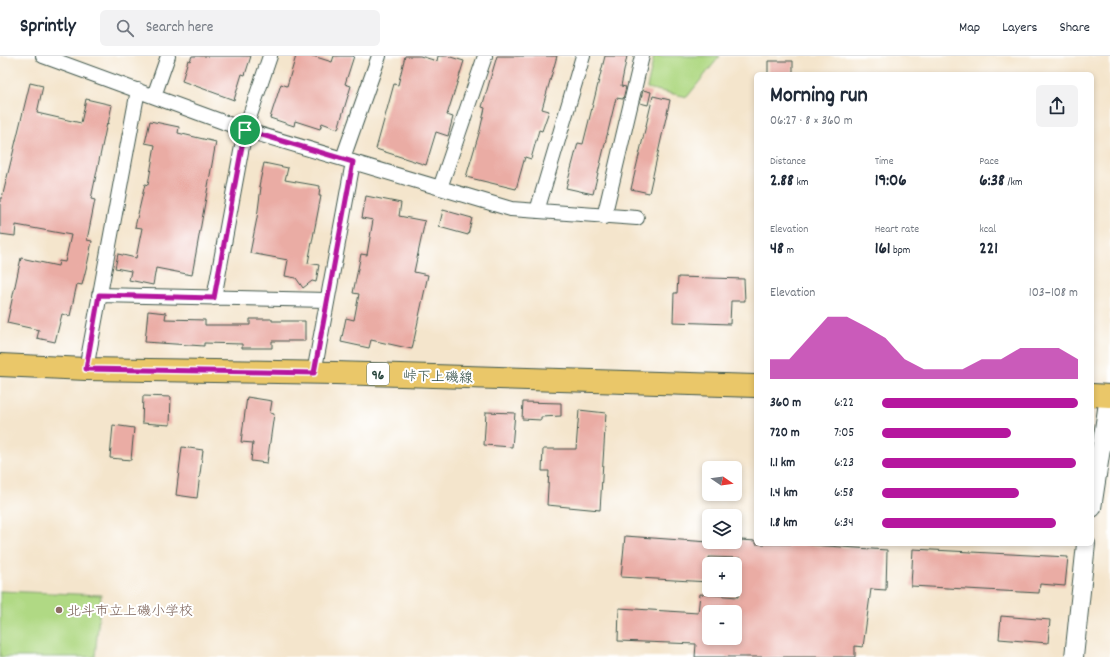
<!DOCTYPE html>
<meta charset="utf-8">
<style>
body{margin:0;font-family:Dekko,"Klee One",sans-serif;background:#f2f2f3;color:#1f2937;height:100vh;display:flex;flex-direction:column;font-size:15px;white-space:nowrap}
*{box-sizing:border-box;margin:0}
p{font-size:13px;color:#747a83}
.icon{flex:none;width:22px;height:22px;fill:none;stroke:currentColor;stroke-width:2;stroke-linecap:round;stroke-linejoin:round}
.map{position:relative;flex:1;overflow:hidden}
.sheet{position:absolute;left:754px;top:16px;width:340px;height:474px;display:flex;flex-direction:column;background:#fff;border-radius:6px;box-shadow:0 2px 6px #0003}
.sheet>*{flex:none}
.needle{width:26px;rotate:103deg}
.buttons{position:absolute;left:702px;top:405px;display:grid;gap:8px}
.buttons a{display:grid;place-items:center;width:40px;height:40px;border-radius:6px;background:#fff;box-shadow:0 2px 6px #0003;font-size:20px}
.pin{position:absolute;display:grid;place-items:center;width:34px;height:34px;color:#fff;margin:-17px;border:2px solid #fff;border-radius:50%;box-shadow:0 1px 4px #0007}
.round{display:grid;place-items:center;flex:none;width:42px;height:42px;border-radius:6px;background:#f2f2f3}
.head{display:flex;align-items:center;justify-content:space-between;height:68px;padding:0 16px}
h1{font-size:22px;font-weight:700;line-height:30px}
.figures{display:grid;grid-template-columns:repeat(3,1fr);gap:6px;height:68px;padding:4px 16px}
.figures div{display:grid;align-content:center}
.figures b{font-size:17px;font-weight:700}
.figures small{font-size:11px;font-weight:400}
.figures p{font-size:11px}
.chart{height:112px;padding:8px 16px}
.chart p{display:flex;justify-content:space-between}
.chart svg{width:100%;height:72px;margin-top:4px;fill:#b5179e;opacity:.7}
ul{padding:0 16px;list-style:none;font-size:13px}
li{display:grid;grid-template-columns:64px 48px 1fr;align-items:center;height:30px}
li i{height:10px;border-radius:5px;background:#b5179e}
header{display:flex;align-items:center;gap:24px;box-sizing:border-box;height:56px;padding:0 20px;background:#fff;border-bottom:1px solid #e0e1e3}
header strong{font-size:19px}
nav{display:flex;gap:22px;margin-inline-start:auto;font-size:14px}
.search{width:280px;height:36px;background:#f2f2f3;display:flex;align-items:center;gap:10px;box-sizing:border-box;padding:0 14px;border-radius:6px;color:#747a83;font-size:15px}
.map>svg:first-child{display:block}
.green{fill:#b0d984;stroke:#688b5c}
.building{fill:#eaaca4;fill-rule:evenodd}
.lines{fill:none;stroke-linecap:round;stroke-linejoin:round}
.minor-casing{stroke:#3f564b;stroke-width:16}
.tertiary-casing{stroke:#3f564b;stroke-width:20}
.primary-casing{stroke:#3f564b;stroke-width:24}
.minor{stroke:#fff;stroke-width:14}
.tertiary{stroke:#fff;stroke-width:18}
.primary{stroke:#eac769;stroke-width:22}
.route-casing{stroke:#fff;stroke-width:8}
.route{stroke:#b5179e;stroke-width:5}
.education-dot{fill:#8d6e63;stroke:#fff;stroke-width:1.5}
.labels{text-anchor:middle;stroke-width:4;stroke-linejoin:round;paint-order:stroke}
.shield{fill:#fff;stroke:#627771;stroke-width:1}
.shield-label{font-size:13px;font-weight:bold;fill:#1f3d34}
.street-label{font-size:14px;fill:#1f3d34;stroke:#fff}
.education-label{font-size:14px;fill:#785e54;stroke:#fff;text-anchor:start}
</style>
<header>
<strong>Sprintly</strong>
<div class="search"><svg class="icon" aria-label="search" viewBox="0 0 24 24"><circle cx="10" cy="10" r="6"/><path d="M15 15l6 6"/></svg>Search here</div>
<nav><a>Map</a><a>Layers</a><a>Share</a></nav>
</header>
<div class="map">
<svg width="1110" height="601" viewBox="0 0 1110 601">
<rect width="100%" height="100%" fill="#fff"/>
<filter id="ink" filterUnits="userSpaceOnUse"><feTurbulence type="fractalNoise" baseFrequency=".025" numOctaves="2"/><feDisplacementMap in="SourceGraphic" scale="8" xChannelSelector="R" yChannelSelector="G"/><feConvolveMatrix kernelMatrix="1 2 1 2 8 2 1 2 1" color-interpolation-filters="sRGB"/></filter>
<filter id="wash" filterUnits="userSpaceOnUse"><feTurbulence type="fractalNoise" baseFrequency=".012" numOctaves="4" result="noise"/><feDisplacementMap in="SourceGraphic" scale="16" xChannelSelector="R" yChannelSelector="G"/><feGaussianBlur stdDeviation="0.9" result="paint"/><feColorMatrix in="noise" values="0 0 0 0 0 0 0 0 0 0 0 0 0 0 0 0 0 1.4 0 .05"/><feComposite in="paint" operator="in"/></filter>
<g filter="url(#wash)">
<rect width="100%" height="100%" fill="#f4e5cc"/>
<path class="green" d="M 654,0 L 720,0 L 687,41 L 647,32 Z
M 0,535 L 101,539 L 95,601 L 0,601 Z"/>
<g id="blocks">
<path class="building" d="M 192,0 L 251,0 L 245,19 L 242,18 L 234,44 L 182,25 L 188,4 L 190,5 Z
M 296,0 L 313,0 L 332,6 L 334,0 L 354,0 L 345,28 L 351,30 L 338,73 L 322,67 L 320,73 L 295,65 L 294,70 L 270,62 L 281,28 L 287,30 Z
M 405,0 L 420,0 L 437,5 L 438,0 L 447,0 L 464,5 L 447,59 L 453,61 L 448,80 L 436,76 L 426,109 L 376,93 L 394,28 L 398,29 Z
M 497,0 L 557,0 L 542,53 L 549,55 L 542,75 L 539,74 L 531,103 L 525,101 L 516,133 L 466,121 L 480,74 L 485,52 L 482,51 Z
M 605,0 L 627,0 L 621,30 L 626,31 L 623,43 L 616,42 L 593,138 L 566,132 L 578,87 L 583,88 Z
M 768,5 L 793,5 L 793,18 L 768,18 Z
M 30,27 L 43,30 L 37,57 L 81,67 L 86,43 L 112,49 L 108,68 L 107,67 L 91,143 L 95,144 L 87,184 L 92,185 L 88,205 L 82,229 L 77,228 L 70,260 L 62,258 L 55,286 L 37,282 L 39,274 L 7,267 L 21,202 L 58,210 L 59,205 L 65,206 L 71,179 L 16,169 L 15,180 L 0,178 L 0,142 L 2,142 Z
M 643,34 L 651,36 L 648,49 L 640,47 Z
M 653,40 L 670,44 L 649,137 L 631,133 Z
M 150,65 L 179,71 L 178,77 L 216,86 L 192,219 L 156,212 L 153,229 L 129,224 L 131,215 L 115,212 L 118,198 L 136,202 L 142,172 L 135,171 L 145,128 L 148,129 L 155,89 L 145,87 Z
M 264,107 L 288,112 L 285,124 L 320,130 L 319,140 L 321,140 L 308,207 L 319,209 L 316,226 L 312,225 L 303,232 L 296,222 L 285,220 L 288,204 L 250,197 L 257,162 L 261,131 L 259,130 Z
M 366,140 L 401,147 L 399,160 L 425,165 L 414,216 L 428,219 L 412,293 L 371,284 L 369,292 L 341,286 L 346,262 L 354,264 L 359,238 L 353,237 L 361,198 L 367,199 L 373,164 L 362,162 Z
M 443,154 L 472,162 L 468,179 L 439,171 Z
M 678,221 L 744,223 L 745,245 L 731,245 L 730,268 L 673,266 L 674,237 L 677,237 Z
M 148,255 L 166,257 L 165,263 L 205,264 L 205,269 L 250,269 L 250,263 L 272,263 L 272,265 L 305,265 L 305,285 L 272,285 L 272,292 L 242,292 L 242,288 L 204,287 L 204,290 L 145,286 Z
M 143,340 L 171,341 L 170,369 L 142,367 Z
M 247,341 L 272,345 L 270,357 L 274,358 L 267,407 L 251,405 L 253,387 L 241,386 Z
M 523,346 L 561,347 L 561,360 L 541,361 L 541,364 L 522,363 Z
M 579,354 L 606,357 L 600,454 L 547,449 L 549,415 L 542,415 L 543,393 L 576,393 Z
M 486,356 L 515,357 L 512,391 L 484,389 Z
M 113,369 L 134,372 L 131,404 L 110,402 Z
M 182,391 L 203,394 L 197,442 L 176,439 Z
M 625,480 L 709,486 L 741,486 L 741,484 L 756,485 L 756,488 L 797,488 L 887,494 L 886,534 L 871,533 L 863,591 L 855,590 L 855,601 L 695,601 L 696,588 L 618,585 L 619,552 L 698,557 L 700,538 L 738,541 L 741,502 L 709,501 L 709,526 L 621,521 ZM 709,553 L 735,555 L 735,582 L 709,582 Z
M 913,493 L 1068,501 L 1065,530 L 1040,528 L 1039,537 L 911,530 Z
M 1001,560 L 1050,564 L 1048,587 L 999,583 Z"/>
</g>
</g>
<g filter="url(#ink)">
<use href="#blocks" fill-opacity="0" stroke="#3f564b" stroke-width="1"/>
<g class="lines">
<g class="minor-casing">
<path id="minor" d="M 43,0 L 245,74 L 511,153 L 637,162
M 154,40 L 168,0
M 343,102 L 379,0
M 440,132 L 485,0
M 537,155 L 583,0
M 604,161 L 642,0
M 99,239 L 327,244
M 214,242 L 245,74 L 270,0
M 86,313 L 138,34
M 314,317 L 353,106"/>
</g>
<g class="tertiary-casing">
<path id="tertiary" d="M 1092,452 L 1109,340
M 1074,601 L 1086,488"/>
</g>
<g class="primary-casing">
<path id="primary" d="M 0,309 L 86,313 L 335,317 L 756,330
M 1092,339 L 1110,340"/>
</g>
<use href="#minor" class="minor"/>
<use href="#tertiary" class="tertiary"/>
<use href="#primary" class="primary"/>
</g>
</g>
<g class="lines" filter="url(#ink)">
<g class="route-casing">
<path id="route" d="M 245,74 L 353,106 L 314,317 L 86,313 L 99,239 L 214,242 Z"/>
</g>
<use href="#route" class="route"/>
</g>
<circle class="education-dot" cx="59" cy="554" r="4"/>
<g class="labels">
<rect class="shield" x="367" y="307" width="22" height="22" rx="3"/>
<g class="shield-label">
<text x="378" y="323">96</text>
</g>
<g class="street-label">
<text transform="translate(438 320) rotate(2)" y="5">峠下上磯線</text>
</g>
<g class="education-label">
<text x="67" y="559">北斗市立上磯小学校</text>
</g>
</g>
</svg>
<div class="buttons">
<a><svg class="needle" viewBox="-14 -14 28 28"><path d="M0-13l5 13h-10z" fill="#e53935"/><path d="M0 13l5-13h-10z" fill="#747a83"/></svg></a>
<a><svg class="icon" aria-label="layers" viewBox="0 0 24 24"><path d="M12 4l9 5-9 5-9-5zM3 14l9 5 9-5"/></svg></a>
<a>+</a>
<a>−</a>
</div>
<div class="pin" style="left:245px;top:74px;background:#1e9e55"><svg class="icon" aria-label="arrive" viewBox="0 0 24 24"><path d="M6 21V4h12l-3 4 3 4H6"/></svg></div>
<section class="sheet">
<div class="head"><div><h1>Morning run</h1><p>06:27 · 8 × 360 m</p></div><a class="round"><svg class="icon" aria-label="share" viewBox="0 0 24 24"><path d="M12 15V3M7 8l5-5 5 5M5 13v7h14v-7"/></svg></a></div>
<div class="figures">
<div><p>Distance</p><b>2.88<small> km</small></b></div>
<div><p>Time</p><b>19:06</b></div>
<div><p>Pace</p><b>6:38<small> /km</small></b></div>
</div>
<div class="figures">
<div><p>Elevation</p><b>48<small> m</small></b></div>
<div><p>Heart rate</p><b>161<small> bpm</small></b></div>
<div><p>kcal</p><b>221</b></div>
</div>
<div class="chart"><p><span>Elevation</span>103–108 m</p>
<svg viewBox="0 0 160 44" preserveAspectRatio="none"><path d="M0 44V32L10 32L20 19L30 6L40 6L50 12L60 19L70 32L80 38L90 38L100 38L110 32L120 32L130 25L140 25L150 25L160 32V44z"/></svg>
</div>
<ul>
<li><b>360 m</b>6:22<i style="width:100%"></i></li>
<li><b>720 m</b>7:05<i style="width:66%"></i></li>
<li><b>1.1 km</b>6:23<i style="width:99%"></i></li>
<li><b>1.4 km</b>6:58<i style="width:70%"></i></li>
<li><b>1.8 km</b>6:34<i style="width:89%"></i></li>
</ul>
</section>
</div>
